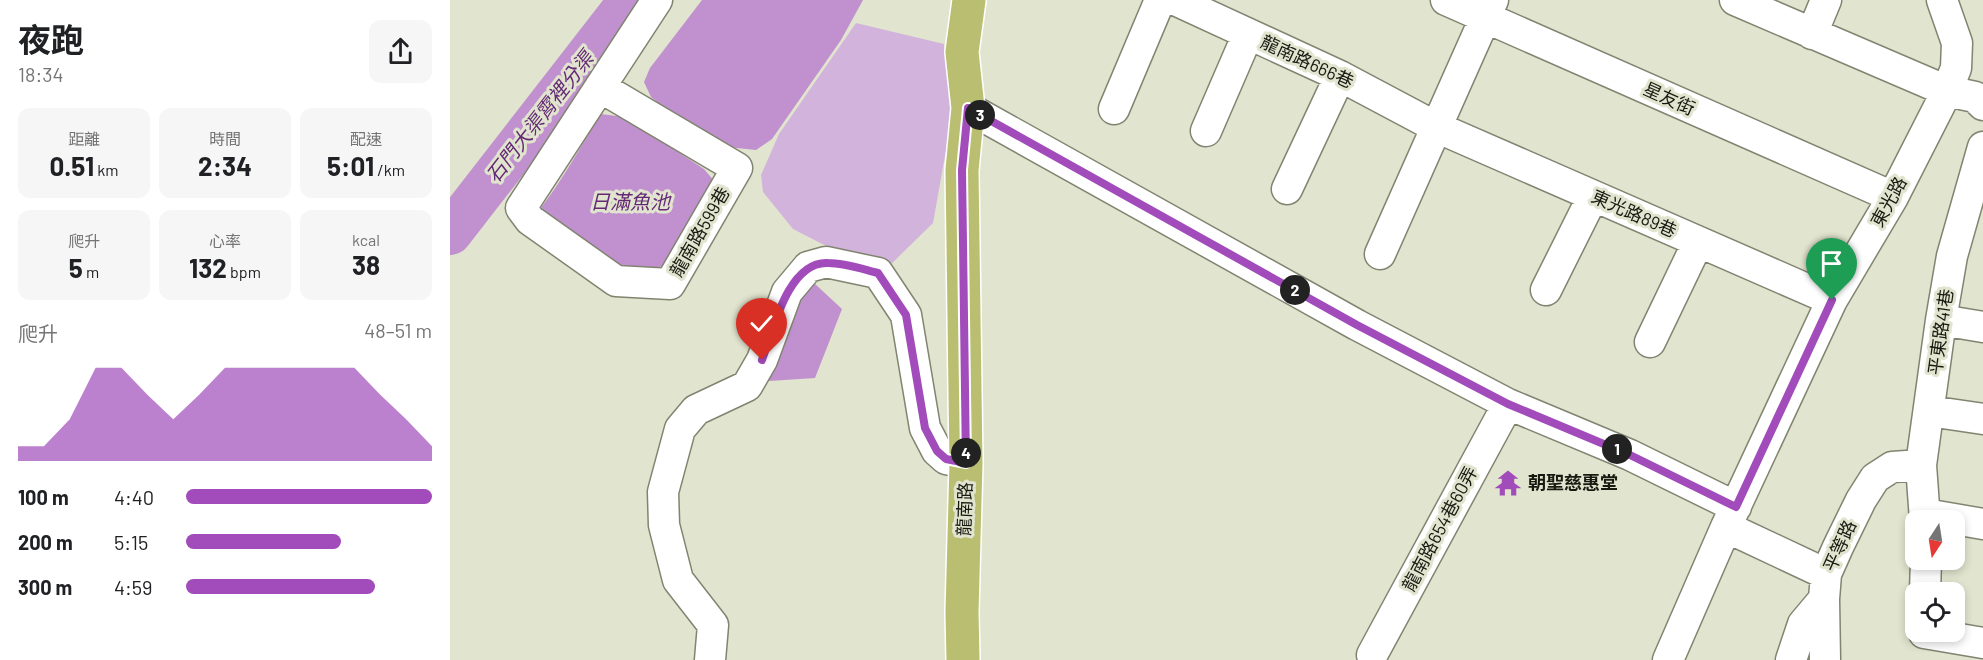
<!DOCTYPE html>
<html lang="zh-TW">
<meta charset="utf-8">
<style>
body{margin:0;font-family:Barlow,"Noto Sans TC",sans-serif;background:#f6f6f6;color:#202124;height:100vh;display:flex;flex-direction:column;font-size:22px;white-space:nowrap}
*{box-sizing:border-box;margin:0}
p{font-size:20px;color:#757577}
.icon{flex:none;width:33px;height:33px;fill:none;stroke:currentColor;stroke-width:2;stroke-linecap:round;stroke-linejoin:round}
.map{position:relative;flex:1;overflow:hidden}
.sheet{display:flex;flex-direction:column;background:#fff;width:450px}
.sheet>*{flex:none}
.needle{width:39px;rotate:192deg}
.tools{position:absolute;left:1455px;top:510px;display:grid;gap:12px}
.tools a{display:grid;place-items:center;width:60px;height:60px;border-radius:12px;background:#fff;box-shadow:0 3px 9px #0003;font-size:30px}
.pin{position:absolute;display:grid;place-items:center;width:51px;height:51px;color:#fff;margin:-62px -26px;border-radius:50% 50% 50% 0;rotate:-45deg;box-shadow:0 0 6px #0007}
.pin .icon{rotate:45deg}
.km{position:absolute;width:30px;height:30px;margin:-15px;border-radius:50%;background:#222;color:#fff;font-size:16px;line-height:30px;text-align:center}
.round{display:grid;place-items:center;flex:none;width:63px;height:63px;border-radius:12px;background:#f6f6f6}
.headline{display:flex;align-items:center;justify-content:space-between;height:102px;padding:0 18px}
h1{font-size:33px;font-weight:700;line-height:45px}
.metrics{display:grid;grid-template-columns:repeat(3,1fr);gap:9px;height:102px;padding:6px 18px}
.metrics div{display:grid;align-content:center;border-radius:12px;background:#f6f6f6;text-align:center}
.metrics b{font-size:26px;font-weight:700}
.metrics small{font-size:16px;font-weight:400}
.metrics p{font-size:16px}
.chart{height:168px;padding:12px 18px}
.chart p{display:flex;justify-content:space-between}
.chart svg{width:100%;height:108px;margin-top:6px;fill:#a14cba;opacity:.7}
ul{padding:0 18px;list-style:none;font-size:20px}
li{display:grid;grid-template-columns:96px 72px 1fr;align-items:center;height:45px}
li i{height:15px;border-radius:8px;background:#a14cba}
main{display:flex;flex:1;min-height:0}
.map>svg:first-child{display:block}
.green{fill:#d2b3dc}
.water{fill:#c090cf}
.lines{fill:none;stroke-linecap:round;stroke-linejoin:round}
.river{stroke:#c090cf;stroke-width:44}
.minor-casing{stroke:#818470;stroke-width:33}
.major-casing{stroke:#fff;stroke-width:36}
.minor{stroke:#fff;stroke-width:30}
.major{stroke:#b9be70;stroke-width:33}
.route-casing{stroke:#fff;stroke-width:12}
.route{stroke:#a14cba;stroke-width:8}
.labels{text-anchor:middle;stroke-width:6;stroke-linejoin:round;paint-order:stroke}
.street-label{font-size:18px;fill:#181911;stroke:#e1e4ce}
.poi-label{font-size:18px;font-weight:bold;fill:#181911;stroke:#e1e4ce;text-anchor:start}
.water-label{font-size:20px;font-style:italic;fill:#642975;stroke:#e1e4ce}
</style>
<main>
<section class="sheet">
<div class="headline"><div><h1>夜跑</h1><p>18:34</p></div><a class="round"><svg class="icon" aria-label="share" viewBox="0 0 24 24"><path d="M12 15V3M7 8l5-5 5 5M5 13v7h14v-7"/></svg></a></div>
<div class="metrics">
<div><p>距離</p><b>0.51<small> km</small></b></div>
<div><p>時間</p><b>2:34</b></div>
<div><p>配速</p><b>5:01<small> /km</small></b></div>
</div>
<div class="metrics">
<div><p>爬升</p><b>5<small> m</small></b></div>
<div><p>心率</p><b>132<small> bpm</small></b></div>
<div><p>kcal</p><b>38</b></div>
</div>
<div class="chart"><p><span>爬升</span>48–51 m</p>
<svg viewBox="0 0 160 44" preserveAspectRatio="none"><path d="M0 44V38L10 38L20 27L30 6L40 6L50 17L60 27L70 17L80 6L90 6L100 6L110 6L120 6L130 6L140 17L150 27L160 38V44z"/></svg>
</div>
<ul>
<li><b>100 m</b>4:40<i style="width:100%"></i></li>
<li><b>200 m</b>5:15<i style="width:63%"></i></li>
<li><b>300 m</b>4:59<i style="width:77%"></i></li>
</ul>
</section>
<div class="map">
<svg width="1533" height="660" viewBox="0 0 1533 660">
<rect width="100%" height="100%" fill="#e1e4ce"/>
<path class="green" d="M 406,23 L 494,44 L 503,111 L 483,223 L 431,274 L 343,229 L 313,192 L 311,175 L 329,134 Z"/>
<path class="water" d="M 252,0 L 413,0 L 391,40 L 322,139 L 306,150 L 277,147 L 223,115 L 201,97 L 194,82 L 200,68 Z
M 151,114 L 174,117 L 254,169 L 265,182 L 231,256 L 198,273 L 174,275 L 90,209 C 113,180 131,145 151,114 Z
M 364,283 L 392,309 L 365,378 L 319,381 L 321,356 L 334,313 Z"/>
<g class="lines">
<path class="river" d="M 0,233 L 181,0"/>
<g class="minor-casing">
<path id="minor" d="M 725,0 L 890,76 L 986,127 L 1382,300
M 996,0 L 1443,197
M 1285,0 L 1497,91 L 1525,97 L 1533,105
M 1362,34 L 1376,0
M 150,87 L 287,168 L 220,284 L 166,281 L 80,220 L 71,208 L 207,0
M 518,108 L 907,325 L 1058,404 L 1180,455 L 1286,507
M 664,109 L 710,0
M 756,131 L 798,34
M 837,189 L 890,76
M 930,254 L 1043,0
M 1096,290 L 1143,196
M 1491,320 L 1533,327
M 1200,342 L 1248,242
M 1479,411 L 1533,419
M 1475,514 L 1533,524
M 1475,520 L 1471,465 L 1491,320 L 1502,256 L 1533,147
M 1276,527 L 1376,574
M 1475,592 L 1476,560
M 1374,599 L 1375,660
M 1474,633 L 1533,643
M 922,655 L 1058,404
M 260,660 L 263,625 L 228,580 L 214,525 L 213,492 L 230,429 L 246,410 L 297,386 L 312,360 L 337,292 L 358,267 L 376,262 L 428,273 L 456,315 L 475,428 L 487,451 L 496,459 L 516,463
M 1218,660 L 1276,527 L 1382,300 L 1443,197 L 1497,91 L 1506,68 L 1507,43 L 1492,0
M 1341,660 L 1353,624 L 1374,599 L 1376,574 L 1388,547 L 1411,500 L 1425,478 L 1442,467 L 1471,465"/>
</g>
<g class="major-casing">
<path id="major" d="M 513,660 L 512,612 L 516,463 L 512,170 L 518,108 L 512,52 L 519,0"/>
</g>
<use href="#minor" class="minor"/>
<use href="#major" class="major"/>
</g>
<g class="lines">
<g class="route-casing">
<path id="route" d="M 312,360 C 323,330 338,261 378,263 C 395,263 412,269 428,273 L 456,315 L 475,428 L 487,451 L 496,459 L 516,463 L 512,170 L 518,108 L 907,325 L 1058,404 L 1180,455 L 1286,507 L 1382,300"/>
</g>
<use href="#route" class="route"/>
</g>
<defs>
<g id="temple-bare" transform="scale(2.07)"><path d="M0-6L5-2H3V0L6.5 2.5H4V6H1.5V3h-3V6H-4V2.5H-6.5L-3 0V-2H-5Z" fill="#a14cba" stroke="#e1e4ce" stroke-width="2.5" paint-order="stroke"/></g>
</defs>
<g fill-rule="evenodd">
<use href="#temple-bare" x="1058" y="483"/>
</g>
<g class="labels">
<g class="street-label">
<text transform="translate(857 62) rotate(25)" y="6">龍南路666巷</text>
<text transform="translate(1219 99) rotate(24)" y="6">星友街</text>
<text transform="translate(1439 202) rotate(-61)" y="6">東光路</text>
<text transform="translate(1184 214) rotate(24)" y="6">東光路89巷</text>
<text transform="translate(250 232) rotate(-60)" y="6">龍南路599巷</text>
<text transform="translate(1491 332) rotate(-82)" y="6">平東路41巷</text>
<text transform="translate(515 509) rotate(-88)" y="6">龍南路</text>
<text transform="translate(990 529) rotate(-62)" y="6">龍南路654巷60弄</text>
<text transform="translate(1390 546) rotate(-66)" y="6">平等路</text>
</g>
<g class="poi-label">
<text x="1078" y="489">朝聖慈惠堂</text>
</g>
<g class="water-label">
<text transform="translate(90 117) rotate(-52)" y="7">石門大渠霄裡分渠</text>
<text x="180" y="209">日滿魚池</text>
</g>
</g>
</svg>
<div class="tools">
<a><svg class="needle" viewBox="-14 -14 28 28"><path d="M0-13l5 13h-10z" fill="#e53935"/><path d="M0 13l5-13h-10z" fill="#757577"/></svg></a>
<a><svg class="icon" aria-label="locate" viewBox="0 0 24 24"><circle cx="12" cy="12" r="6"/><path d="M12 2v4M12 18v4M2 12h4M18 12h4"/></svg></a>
</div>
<div class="pin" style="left:1382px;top:300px;background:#1e9e55"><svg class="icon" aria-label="arrive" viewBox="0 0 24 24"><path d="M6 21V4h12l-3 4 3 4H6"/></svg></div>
<div class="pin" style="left:312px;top:360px;background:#d93025"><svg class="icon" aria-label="check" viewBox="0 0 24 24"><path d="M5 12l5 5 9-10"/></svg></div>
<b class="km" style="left:1167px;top:449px">1</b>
<b class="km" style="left:845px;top:290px">2</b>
<b class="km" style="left:530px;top:115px">3</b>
<b class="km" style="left:516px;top:453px">4</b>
</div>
</main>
